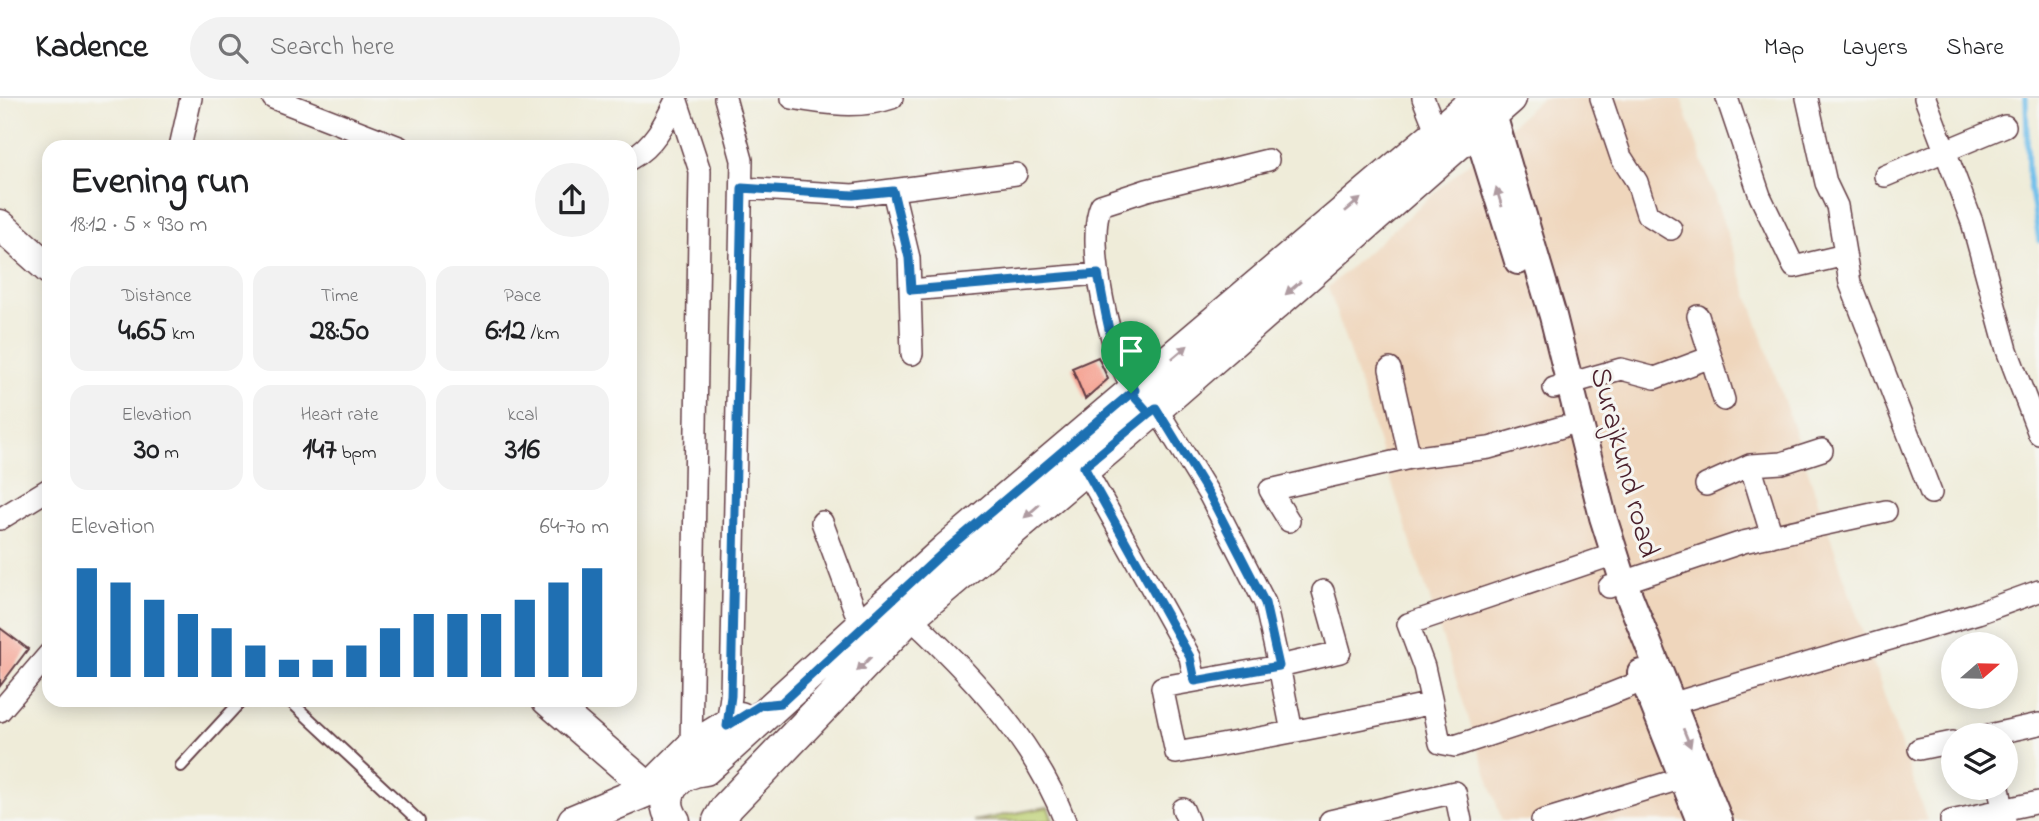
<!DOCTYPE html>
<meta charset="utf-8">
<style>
body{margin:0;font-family:"Indie Flower",sans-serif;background:#f2f2f2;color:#202124;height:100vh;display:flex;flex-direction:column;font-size:26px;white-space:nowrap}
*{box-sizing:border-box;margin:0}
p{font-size:23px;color:#757577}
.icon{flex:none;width:38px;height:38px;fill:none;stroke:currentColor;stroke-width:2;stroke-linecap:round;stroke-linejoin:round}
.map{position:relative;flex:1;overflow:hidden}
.panel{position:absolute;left:42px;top:42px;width:595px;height:567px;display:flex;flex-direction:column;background:#fff;border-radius:21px;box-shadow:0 4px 18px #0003}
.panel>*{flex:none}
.needle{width:46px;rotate:70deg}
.tools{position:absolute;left:1941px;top:534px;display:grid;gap:14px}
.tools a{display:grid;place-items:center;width:77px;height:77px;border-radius:50%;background:#fff;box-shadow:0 4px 18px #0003;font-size:35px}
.pin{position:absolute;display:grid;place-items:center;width:60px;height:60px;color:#fff;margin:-72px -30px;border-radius:50% 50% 50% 0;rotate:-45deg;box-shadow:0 0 7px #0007}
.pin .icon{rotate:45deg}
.round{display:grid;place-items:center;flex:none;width:74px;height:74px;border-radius:37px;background:#f2f2f2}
.head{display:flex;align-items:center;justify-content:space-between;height:119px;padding:0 28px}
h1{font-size:38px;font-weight:700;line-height:52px}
.figures{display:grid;grid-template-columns:repeat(3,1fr);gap:10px;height:119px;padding:7px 28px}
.figures div{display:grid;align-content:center;border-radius:18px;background:#f2f2f2;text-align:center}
.figures b{font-size:30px;font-weight:700}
.figures small{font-size:19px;font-weight:400}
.figures p{font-size:19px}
.chart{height:196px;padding:14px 28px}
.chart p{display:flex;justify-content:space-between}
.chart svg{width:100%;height:126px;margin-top:7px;stroke:#1f6fb2;stroke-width:6}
header{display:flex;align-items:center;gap:42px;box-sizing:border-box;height:98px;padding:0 35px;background:#fff;border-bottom:2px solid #e0e0e0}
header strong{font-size:33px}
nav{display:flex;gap:38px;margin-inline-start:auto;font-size:24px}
.search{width:490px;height:63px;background:#f2f2f2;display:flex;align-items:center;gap:18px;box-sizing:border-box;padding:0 24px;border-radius:38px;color:#757577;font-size:26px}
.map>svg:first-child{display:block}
.built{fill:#efd6bc}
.green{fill:#bccf72;stroke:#83774e;stroke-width:2}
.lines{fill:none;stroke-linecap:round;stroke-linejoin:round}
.stream{stroke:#71bfeb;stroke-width:5}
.building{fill:#f59f8e}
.service-casing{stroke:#633e45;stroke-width:14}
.minor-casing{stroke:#633e45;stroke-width:24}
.tertiary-casing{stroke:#633e45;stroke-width:30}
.secondary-casing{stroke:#633e45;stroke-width:33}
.primary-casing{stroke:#633e45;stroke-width:35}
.service{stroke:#fff;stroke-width:10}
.minor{stroke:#fff;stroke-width:21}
.tertiary{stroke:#fff;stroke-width:26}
.secondary{stroke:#fff;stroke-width:30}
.primary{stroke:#fff;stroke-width:32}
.oneway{fill:#ae9aa0}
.route-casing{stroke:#fff;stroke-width:14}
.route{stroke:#1f6fb2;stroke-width:9}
.labels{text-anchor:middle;stroke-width:6;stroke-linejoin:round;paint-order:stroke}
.street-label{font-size:30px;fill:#4a1f2b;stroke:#f6f6f2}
</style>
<header>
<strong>Kadence</strong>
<div class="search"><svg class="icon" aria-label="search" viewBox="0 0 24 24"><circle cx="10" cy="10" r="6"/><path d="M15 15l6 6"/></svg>Search here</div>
<nav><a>Map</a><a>Layers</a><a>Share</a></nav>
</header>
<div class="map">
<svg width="2039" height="723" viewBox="0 0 2039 723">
<rect width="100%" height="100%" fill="#f6f6f2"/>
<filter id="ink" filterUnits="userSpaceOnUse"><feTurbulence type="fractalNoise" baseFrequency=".0143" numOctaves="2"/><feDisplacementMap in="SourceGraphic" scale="14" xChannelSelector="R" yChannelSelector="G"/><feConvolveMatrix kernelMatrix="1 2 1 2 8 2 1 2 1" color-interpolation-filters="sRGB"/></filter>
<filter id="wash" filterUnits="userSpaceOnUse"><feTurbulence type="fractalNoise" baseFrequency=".00686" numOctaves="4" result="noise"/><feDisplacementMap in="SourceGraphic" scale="28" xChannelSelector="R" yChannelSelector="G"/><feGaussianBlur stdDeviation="1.57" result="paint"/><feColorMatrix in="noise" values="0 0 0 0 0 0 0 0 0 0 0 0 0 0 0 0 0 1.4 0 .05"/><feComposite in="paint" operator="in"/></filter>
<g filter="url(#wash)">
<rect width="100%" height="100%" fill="#efecd9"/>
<path class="built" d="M 1542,0 L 1681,0 L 1927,723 L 1502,723 L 1328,189 Z"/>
<path class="green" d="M 1048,709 L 1053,723 L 973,723 Z"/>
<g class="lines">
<path class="stream" d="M 2026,0 L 2028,74 L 2039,143"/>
</g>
<g id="blocks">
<path class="building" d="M 1098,259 L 1108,281 L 1085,301 L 1072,270 Z
M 0,530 L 28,551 L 0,588 Z"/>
</g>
</g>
<g filter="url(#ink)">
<use href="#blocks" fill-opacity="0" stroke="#633e45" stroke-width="2"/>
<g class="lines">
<g class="service-casing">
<path id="service" d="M 289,602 L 419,723
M 181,668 L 242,602"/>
</g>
<g class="minor-casing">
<path id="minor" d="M 273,0 L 399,49
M 676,0 L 700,73 L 691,650
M 725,0 L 742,62 L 731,598 L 727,628
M 792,0 C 824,6 860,11 892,0
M 1423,0 L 1437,35
M 1601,0 L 1621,59 L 1637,84 L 1647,116 L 1671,131
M 1727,0 L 1760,98 L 1794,169 L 1845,157
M 1807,0 L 1826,85 L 1837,108 L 1850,185 L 1931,395
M 1925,0 L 1972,124 L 2007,252 L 2039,336
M 180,49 L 191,0
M 630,61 C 654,48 665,25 676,2
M 1885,78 L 2005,28
M 742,90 L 853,97 L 1016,76
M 893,93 L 909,160 L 912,256
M 910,192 L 1098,176
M 1711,259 L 1724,302
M 1390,271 L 1410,360
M 1554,290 L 1621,271 L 1655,280 L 1711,259 L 1698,218
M 1135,292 C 1110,262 1085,142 1101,107 L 1147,92 L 1268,62
M 1156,310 L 1210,398 L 1265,505 L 1279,568 L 1340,554 L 1323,493
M 1750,367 L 1782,365 L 1822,352
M 1084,369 L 1190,559 L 1195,583
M 1706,387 L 1750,367 L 1772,438
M 0,421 L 49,391
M 1289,423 L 1270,392 L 1410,360 L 1489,350 L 1562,329
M 822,424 L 861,529
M 1609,489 L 1743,444 L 1886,413
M 901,511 C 965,570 1033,640 1065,723
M 1432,605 L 1424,569 L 1408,526 L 1615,456
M 1657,610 L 1978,515 L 2039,493
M 0,613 L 49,556
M 1292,634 L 1279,568 L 1162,589 L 1176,655 C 1262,640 1347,624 1432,605 L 1440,645 L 1455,648 L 1590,604 L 1658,577
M 1989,637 L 2039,626
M 1919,651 L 1953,644
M 1999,690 L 2005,723
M 1183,711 L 1188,723
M 1330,723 L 1455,694 L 1461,723
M 1542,723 L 1683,680
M 1951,723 L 2039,704"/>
</g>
<g class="tertiary-casing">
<path id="tertiary" d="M 1488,0 L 1553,218 L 1603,419 L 1624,485 L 1719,723
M 1471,13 L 1518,163
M 1641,575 L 1700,723"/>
</g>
<g class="secondary-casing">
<path id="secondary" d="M 0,127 L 49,171
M 547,602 L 650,691"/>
</g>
<g class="primary-casing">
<path id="primary" d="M 574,723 L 650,691 L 691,650 L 740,620
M 674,723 C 655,696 678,673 705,671 L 947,451 L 1479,0
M 719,723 L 727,709 L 909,519 L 1156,310 L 1510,0"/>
</g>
<use href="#service" class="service"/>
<use href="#minor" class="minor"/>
<use href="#tertiary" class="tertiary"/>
<use href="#secondary" class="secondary"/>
<use href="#primary" class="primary"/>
</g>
<defs><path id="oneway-solid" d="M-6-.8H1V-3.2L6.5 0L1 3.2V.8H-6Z" transform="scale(1.75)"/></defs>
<g class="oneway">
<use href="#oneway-solid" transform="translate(1499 99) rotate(-107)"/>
<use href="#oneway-solid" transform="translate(1353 107) rotate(-40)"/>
<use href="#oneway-solid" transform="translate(1293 190) rotate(139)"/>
<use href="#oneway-solid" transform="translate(1180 254) rotate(-40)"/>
<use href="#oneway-solid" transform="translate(1032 413) rotate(139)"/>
<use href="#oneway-solid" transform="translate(864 566) rotate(134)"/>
<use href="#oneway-solid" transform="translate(1687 640) rotate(68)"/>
</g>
</g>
<g class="lines" filter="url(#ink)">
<g class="route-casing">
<path id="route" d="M 1131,295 L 947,451 L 781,605 L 761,607 L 727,628 L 731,598 L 742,90 L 853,97 L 893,93 L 909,160 L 911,192 L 1098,176 C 1106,212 1110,262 1135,292 L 1131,295 L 1149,315 L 1156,310 L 1210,398 L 1265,505 L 1279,568 L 1195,583 L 1190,559 L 1084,369 L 1149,315 L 1131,295"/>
</g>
<use href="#route" class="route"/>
</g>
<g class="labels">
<g class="street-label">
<text transform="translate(1626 364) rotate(75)" y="10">Surajkund road</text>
</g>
</g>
</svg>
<div class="tools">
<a><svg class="needle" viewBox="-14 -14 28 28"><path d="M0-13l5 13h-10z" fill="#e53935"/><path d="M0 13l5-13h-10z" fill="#757577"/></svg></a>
<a><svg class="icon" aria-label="layers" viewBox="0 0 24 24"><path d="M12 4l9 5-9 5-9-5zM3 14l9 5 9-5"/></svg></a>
</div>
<div class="pin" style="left:1131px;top:295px;background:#1e9e55"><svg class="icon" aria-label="arrive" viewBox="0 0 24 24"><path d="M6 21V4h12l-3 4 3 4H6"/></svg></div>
<section class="panel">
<div class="head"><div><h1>Evening run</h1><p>18:12 · 5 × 930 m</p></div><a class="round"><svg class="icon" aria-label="share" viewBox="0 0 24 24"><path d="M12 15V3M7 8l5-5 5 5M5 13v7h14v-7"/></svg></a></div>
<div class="figures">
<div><p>Distance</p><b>4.65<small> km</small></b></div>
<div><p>Time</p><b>28:50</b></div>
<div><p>Pace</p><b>6:12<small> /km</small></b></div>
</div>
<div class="figures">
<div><p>Elevation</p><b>30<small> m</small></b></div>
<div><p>Heart rate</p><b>147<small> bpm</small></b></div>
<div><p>kcal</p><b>316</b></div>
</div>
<div class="chart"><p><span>Elevation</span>64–70 m</p>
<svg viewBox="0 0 160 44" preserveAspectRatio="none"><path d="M5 44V6M15 44V11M25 44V17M35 44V22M45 44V27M55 44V33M65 44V38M75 44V38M85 44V33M95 44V27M105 44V22M115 44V22M125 44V22M135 44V17M145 44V11M155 44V6"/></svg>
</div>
</section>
</div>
